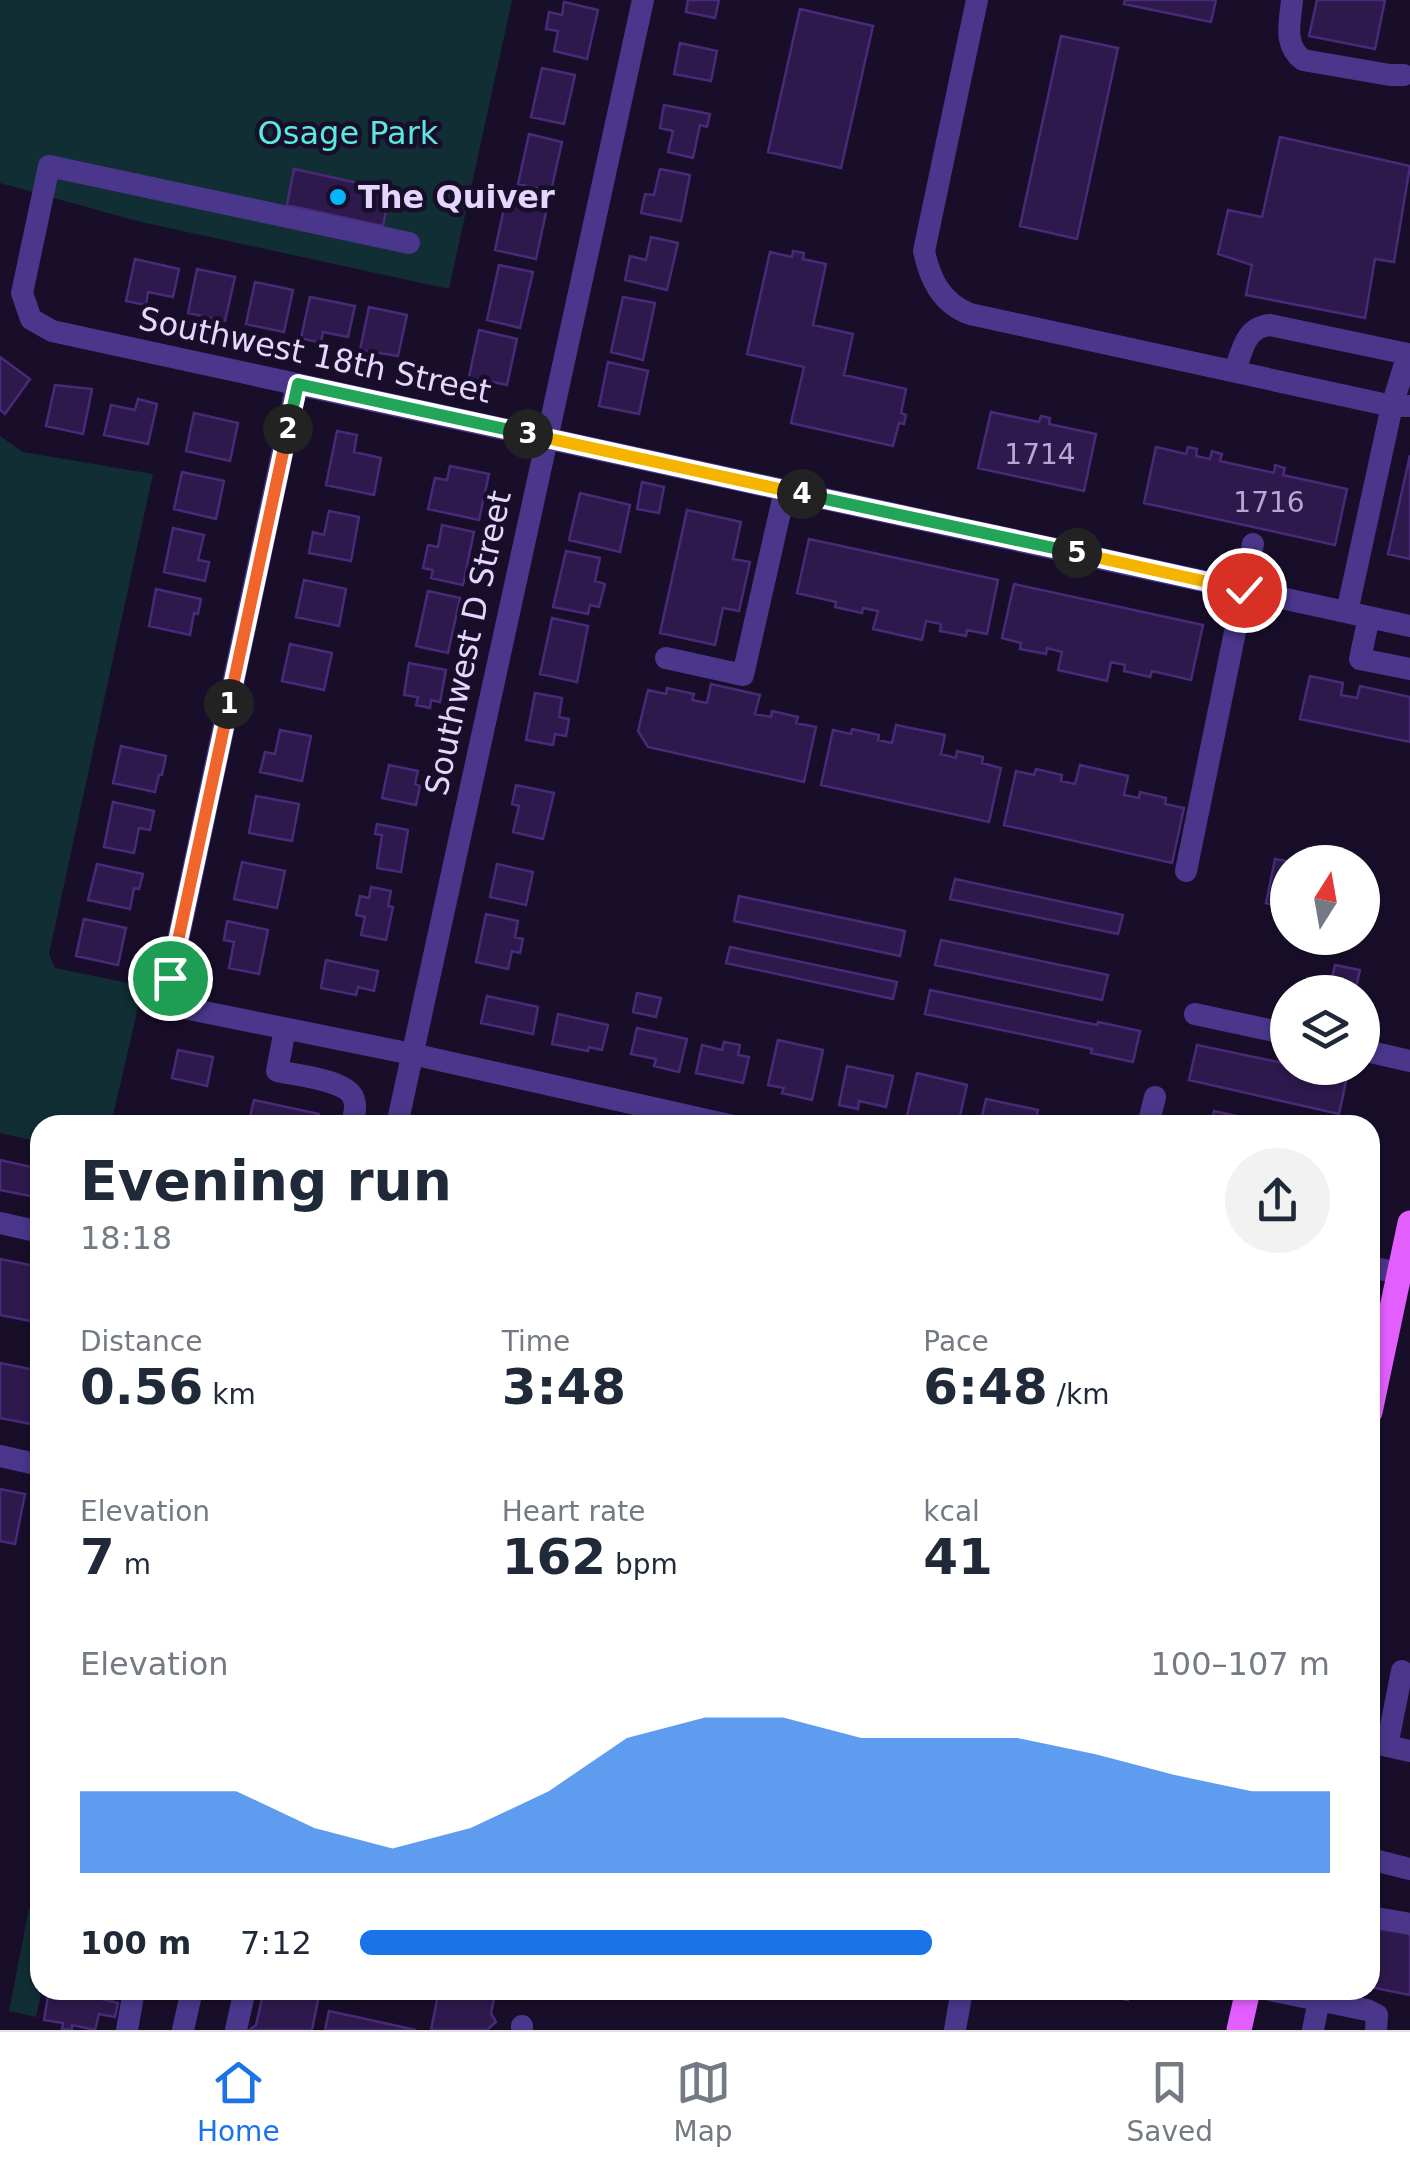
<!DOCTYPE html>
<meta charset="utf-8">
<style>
body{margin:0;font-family:"DejaVu Sans",sans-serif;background:#f2f2f3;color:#1f2937;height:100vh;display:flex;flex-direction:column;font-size:38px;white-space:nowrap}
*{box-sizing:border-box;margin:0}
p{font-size:32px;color:#747a83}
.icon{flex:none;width:55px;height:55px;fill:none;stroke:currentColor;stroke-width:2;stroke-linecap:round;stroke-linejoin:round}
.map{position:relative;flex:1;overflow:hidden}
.drawer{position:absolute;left:30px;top:1115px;width:1350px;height:885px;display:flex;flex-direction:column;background:#fff;border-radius:30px;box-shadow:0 2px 8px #0004}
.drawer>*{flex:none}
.needle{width:65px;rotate:11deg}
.controls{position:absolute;left:1270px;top:845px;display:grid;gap:20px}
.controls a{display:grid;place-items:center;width:110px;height:110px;border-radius:50%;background:#fff;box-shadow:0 2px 8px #0004;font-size:50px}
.pin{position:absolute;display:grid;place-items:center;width:85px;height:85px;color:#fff;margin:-42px;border:5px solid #fff;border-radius:50%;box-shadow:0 2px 10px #0007}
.km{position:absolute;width:50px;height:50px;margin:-25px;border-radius:50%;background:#222;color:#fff;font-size:28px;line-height:50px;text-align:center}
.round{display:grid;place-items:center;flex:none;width:105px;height:105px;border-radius:52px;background:#f2f2f3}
.headline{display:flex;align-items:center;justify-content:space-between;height:170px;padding:0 50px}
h1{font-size:55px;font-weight:600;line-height:75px}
.figures{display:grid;grid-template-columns:repeat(3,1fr);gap:15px;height:170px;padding:10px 50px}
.figures div{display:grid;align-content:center}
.figures b{font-size:50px;font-weight:600}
.figures small{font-size:28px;font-weight:400}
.figures p{font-size:28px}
.chart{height:280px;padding:20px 50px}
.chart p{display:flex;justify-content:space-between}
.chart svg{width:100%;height:180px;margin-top:10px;fill:#1a73e8;opacity:.7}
ul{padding:0 50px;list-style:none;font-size:32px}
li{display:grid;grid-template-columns:160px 120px 1fr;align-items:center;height:75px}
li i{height:25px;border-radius:12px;background:#1a73e8}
.tab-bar{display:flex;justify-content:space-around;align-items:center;height:140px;border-top:2px solid #e0e1e3;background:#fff;font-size:28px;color:#747a83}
.tab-bar a{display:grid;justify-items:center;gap:5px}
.tab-bar .on{color:#1a73e8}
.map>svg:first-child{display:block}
.green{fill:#112e34}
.building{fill:#2d194c;stroke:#492a79;stroke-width:2.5}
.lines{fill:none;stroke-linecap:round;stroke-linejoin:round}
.minor{stroke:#4a378c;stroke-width:22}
.major{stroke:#e25eff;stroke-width:25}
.split-1-casing{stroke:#fff;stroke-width:20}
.split-2-casing{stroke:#fff;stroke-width:20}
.split-3-casing{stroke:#fff;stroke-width:20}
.split-4-casing{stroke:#fff;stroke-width:20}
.split-5-casing{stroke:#fff;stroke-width:20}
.split-6-casing{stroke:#fff;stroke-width:20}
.split-1{stroke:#f0652b;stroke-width:12}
.split-2{stroke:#f0652b;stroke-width:12}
.split-3{stroke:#22a559;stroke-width:12}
.split-4{stroke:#f5b400;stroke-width:12}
.split-5{stroke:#22a559;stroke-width:12}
.split-6{stroke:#f5b400;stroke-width:12}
.poi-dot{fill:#03b4ff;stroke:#180e2a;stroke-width:4}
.labels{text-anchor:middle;stroke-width:9;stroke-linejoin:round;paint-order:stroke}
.number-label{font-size:28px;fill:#b6a8d2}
.park-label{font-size:32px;fill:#5ae8e0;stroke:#180e2a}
.poi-label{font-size:32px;font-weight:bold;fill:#e4d7ff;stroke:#180e2a;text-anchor:start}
.street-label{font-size:32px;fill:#e4d7ff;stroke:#180e2a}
</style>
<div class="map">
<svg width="1410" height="2030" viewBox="0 0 1410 2030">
<rect width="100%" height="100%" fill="#180e2a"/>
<path class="green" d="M 0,0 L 512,0 L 449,289 L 137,221 L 0,183 Z
M 0,436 L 23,452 L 153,474 L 49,954 L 55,968 L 143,986 L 112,1120 L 103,1125 L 40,1125 L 40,1142 L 0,1133 Z
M 29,1908 L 40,1910 L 40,1990 L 44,1990 L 41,1993 L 36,2017 L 9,2011 Z"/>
<path class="building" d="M 688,0 L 719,0 L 715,18 L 686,12 Z
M 1125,0 L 1216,0 L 1211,22 L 1124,4 Z
M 1317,0 L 1385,0 L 1375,49 L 1309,36 Z
M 564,2 L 598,10 L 587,59 L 554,51 L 558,31 L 546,29 L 549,12 L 562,15 Z
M 800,9 L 873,26 L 841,168 L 768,152 Z
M 1061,36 L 1118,48 L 1077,239 L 1020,226 Z
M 680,43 L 717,51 L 711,81 L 674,74 Z
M 542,68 L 575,75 L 564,124 L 531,117 Z
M 664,105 L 710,114 L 707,127 L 700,125 L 693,158 L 668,152 L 673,131 L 660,128 Z
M 529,134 L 562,142 L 551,191 L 518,184 Z
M 1280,137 L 1410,166 L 1394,262 L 1375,259 L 1365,318 L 1246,295 L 1252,265 L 1218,254 L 1228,210 L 1262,217 Z
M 294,169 L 390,190 L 383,226 L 287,205 Z
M 660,169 L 690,175 L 681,221 L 641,213 L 645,194 L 654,195 Z
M 506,199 L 547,208 L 536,259 L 495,250 Z
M 651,237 L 678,243 L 667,290 L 625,280 L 630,256 L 646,260 Z
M 793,251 L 804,253 L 803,259 L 826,264 L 813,325 L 853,334 L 844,375 L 906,389 L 901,413 L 906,415 L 904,424 L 899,423 L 893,446 L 791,423 L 804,367 L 747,354 L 770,252 L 792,257 Z
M 135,259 L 179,269 L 173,297 L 148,292 L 146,305 L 126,301 Z
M 499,265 L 533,272 L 520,328 L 487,320 Z
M 197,269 L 235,277 L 225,321 L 188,313 Z
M 255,282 L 293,290 L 284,332 L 246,324 Z
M 310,297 L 355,306 L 348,337 L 323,332 L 321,343 L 301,338 Z
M 623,297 L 655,303 L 643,360 L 611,352 Z
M 369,307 L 407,315 L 398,356 L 360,350 Z
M 479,330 L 517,339 L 507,385 L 483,380 L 481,389 L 467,386 Z
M 0,357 L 30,379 L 5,414 L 0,410 Z
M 608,362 L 648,371 L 639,414 L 599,406 Z
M 55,385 L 92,389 L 83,434 L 46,426 Z
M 138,399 L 157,404 L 148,444 L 104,435 L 111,405 L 135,410 Z
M 991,412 L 1039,422 L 1041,416 L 1050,418 L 1049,424 L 1096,434 L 1084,491 L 978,468 Z
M 194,413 L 238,423 L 230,461 L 186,451 Z
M 337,431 L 357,435 L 354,452 L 381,458 L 374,495 L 326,485 Z
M 1156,447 L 1186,454 L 1188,447 L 1197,449 L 1196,456 L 1210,459 L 1212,451 L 1222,454 L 1220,461 L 1274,473 L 1275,465 L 1285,468 L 1283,475 L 1347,489 L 1335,545 L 1144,503 Z
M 1410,455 L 1410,559 L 1388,554 Z
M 450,466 L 489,474 L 479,520 L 428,509 L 435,478 L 447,480 Z
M 182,472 L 224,481 L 216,519 L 174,509 Z
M 642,482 L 664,487 L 659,513 L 637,509 Z
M 580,493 L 630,505 L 620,552 L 569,540 Z
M 687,510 L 741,522 L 733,559 L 750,562 L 739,611 L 723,608 L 715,645 L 660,633 Z
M 329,511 L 359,517 L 351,561 L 309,553 L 313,532 L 324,535 Z
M 442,525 L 474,532 L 463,585 L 431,578 L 433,570 L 423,568 L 428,545 L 438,547 Z
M 173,528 L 204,535 L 198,560 L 209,562 L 205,581 L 164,572 Z
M 809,539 L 998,580 L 987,634 L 967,630 L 966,636 L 940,631 L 941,624 L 926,621 L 922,640 L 873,629 L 878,611 L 863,608 L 862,613 L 835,607 L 836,602 L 797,593 Z
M 566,551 L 600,558 L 595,581 L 605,584 L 599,607 L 590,605 L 588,614 L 553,607 Z
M 304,580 L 346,589 L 339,626 L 296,617 Z
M 1014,584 L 1203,625 L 1191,680 L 1152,671 L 1150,677 L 1124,671 L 1125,665 L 1111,662 L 1107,681 L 1058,670 L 1062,652 L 1047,648 L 1046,654 L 1020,649 L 1021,643 L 1002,638 Z
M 156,589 L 201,599 L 198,614 L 194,613 L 190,635 L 149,626 Z
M 428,591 L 460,598 L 448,653 L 416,646 Z
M 552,618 L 588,626 L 577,682 L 540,674 Z
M 290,644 L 332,653 L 324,690 L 282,681 Z
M 409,663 L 446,670 L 440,702 L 431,700 L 430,708 L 416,705 L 418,697 L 404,695 Z
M 1310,676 L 1343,683 L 1341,695 L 1357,698 L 1360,686 L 1410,697 L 1410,742 L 1300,719 Z
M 711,684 L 760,695 L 755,714 L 771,717 L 772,711 L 798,717 L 796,723 L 816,727 L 804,782 L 648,747 L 638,731 L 648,690 L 666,694 L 667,688 L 694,694 L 692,700 L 707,703 Z
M 535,693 L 562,698 L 559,717 L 569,719 L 566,736 L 555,734 L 553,745 L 526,740 Z
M 896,725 L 945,735 L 941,754 L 956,758 L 957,751 L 983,757 L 982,763 L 1001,768 L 989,822 L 821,785 L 833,730 L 851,734 L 852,729 L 879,735 L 878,740 L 892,743 Z
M 280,730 L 311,736 L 302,781 L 260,772 L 265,752 L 275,754 Z
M 121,746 L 166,756 L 162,775 L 159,775 L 155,792 L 113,783 Z
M 389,765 L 418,771 L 415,784 L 420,786 L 416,805 L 382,798 Z
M 1080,765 L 1128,776 L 1124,795 L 1139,798 L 1140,792 L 1166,798 L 1165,804 L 1184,808 L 1172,863 L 1004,825 L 1016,771 L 1034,775 L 1036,769 L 1062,775 L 1061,781 L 1075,784 Z
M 516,785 L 554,793 L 543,839 L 513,832 L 519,806 L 512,804 Z
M 256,796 L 299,804 L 292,841 L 249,833 Z
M 113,802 L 154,811 L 150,830 L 139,828 L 134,853 L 104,847 Z
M 377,824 L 408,830 L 401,872 L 377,868 L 382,835 L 375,834 Z
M 1275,859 L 1292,862 L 1288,862 L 1288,908 L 1266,903 Z
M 242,862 L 285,871 L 277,908 L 234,899 Z
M 97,864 L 143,874 L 139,889 L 134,888 L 130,909 L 88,900 Z
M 497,864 L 533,872 L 526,905 L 490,897 Z
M 955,879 L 1123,915 L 1118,934 L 950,899 Z
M 371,887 L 391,891 L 388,906 L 393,907 L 386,940 L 361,935 L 365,917 L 356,915 L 360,896 L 369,898 Z
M 739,896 L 905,931 L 900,956 L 734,921 Z
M 486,914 L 518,921 L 515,937 L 523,939 L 520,953 L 512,951 L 508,969 L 476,962 Z
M 84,919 L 126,928 L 118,965 L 76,956 Z
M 227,921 L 268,930 L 259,974 L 229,968 L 234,942 L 224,940 Z
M 941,940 L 1108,975 L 1102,1000 L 935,965 Z
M 730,947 L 897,982 L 893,999 L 726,963 Z
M 326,960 L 378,971 L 374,991 L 358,987 L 356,995 L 321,988 Z
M 1335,965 L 1360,970 L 1355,992 L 1329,992 Z
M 930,990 L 1097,1025 L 1098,1022 L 1140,1031 L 1133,1062 L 1091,1053 L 1092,1049 L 925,1014 Z
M 637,993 L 661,998 L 656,1017 L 633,1012 Z
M 487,996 L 538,1007 L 533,1034 L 481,1023 Z
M 558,1014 L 608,1025 L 602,1050 L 589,1047 L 588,1051 L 552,1044 Z
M 637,1028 L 687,1039 L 679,1072 L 654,1066 L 656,1059 L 631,1054 Z
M 778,1040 L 823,1050 L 812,1100 L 782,1093 L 784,1088 L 768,1085 Z
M 724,1042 L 740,1045 L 738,1055 L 749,1057 L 743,1083 L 696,1073 L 702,1045 L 722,1050 Z
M 1197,1045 L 1288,1064 L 1288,1068 L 1303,1068 L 1347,1077 L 1339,1114 L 1189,1080 Z
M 178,1050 L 213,1057 L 207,1086 L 172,1078 Z
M 847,1066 L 893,1076 L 886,1107 L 859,1101 L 858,1109 L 839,1105 Z
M 917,1073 L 967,1085 L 958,1125 L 946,1125 L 907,1116 Z
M 986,1099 L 1038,1110 L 1035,1125 L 980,1125 Z
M 254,1100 L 319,1114 L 316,1125 L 248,1125 Z
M 1214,1111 L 1277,1125 L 1211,1125 Z
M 0,1160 L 40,1169 L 40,1198 L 0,1190 Z
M 0,1259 L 40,1267 L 40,1323 L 0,1315 Z
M 0,1363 L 40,1371 L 40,1382 L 31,1424 L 0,1418 Z
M 0,1489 L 25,1494 L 15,1544 L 0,1541 Z
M 1374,1927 L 1410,1934 L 1410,1995 L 1370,1987 L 1370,1946 Z
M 49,1990 L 103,1990 L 102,1999 L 118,2003 L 115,2017 L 99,2014 L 95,2030 L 72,2025 L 72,2030 L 62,2029 L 63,2023 L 44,2020 Z
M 264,1990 L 320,1990 L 312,2030 L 249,2030 L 256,2025 Z
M 439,1990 L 496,1990 L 491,2013 L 496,2022 L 487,2030 L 431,2030 Z
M 1080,1990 L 1130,1990 L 1128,2000 Z
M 329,2011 L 416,2030 L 325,2030 Z"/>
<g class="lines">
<path class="minor" d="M 977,0 L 924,251 C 930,279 941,303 970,314 L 1392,406 L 1410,406
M 1292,0 C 1290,23 1283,45 1303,60 L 1390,75 L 1404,75
M 409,243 L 49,166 L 22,293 L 31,319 L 52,331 L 1410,626
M 1235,371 C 1242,351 1245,327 1270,325 L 1408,354 L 1392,406 L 1347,612
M 297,384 L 170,978 L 184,1008 L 412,1054 L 729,1125
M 1369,617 L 1360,659 L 1410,669
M 666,658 L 743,675 L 785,490
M 1186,871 L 1253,544
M 1195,1014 L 1288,1034
M 285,1029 L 277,1071 C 295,1075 350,1080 354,1100 C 357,1108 353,1117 352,1125
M 1362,1050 L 1410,1061
M 397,1125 L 643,0
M 1148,1125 L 1155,1097
M 0,1223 L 40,1232
M 1370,1267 L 1399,1273
M 0,1456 L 40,1465
M 1370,1742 L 1410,1751
M 1387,1746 L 1402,1671
M 1370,1859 L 1410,1869
M 1370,1917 L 1410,1924
M 1270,1990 L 1367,2010 L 1377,2015 L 1376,2030
M 127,2030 L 134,1990
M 183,2030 L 192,1990
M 236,2030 L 245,1990
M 522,2030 L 522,2026
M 955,2030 L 962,1990
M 1313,2030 L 1321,1990"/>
<path class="major" d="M 1370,1412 L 1410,1223
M 1239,2030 L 1248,1990"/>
</g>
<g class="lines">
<g class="split-1-casing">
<path id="split-1" d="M 170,978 L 229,704"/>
</g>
<g class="split-2-casing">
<path id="split-2" d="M 229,704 L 288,429"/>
</g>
<g class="split-3-casing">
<path id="split-3" d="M 288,429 L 298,384 L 528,434"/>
</g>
<g class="split-4-casing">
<path id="split-4" d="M 528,434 L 802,494"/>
</g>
<g class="split-5-casing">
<path id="split-5" d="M 802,494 L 1077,553"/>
</g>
<g class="split-6-casing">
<path id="split-6" d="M 1077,553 L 1244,590"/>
</g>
<use href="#split-1" class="split-1"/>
<use href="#split-2" class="split-2"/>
<use href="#split-3" class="split-3"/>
<use href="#split-4" class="split-4"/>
<use href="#split-5" class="split-5"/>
<use href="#split-6" class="split-6"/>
</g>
<circle class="poi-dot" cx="338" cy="197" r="10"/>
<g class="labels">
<g class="number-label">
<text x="1040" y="464">1714</text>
<text x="1269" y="512">1716</text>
</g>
<g class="park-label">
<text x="348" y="144">Osage Park</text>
</g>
<g class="poi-label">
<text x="358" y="208">The Quiver</text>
</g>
<g class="street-label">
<text transform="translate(315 355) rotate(12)" y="11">Southwest 18th Street</text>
<text transform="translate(468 643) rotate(-78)" y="11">Southwest D Street</text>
</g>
</g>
</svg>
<div class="controls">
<a><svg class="needle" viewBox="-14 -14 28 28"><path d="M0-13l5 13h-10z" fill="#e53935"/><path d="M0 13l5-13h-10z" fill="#747a83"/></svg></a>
<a><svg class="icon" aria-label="layers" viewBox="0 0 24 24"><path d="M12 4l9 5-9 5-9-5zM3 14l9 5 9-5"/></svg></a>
</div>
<div class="pin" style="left:170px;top:978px;background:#1e9e55"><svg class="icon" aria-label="arrive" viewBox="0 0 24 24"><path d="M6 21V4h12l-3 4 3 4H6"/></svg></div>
<div class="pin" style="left:1244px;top:590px;background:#d93025"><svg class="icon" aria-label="check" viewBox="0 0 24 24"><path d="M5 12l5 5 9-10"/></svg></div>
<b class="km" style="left:229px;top:704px">1</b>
<b class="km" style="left:288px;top:429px">2</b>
<b class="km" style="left:528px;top:434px">3</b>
<b class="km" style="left:802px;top:494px">4</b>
<b class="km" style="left:1077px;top:553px">5</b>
<section class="drawer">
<div class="headline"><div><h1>Evening run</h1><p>18:18</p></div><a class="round"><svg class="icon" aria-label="share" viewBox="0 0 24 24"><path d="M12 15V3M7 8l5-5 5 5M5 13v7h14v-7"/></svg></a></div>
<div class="figures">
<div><p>Distance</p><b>0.56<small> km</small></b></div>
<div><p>Time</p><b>3:48</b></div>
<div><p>Pace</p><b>6:48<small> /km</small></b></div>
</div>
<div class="figures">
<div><p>Elevation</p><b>7<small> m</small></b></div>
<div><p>Heart rate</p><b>162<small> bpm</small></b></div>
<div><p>kcal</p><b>41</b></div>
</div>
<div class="chart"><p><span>Elevation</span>100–107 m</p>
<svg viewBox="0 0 160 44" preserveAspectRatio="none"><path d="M0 44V24L10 24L20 24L30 33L40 38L50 33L60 24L70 11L80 6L90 6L100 11L110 11L120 11L130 15L140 20L150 24L160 24V44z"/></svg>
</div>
<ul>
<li><b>100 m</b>7:12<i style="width:59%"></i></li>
</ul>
</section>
</div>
<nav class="tab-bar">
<a class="on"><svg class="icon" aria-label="home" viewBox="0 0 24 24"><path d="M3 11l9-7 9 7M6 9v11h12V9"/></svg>Home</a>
<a><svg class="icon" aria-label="map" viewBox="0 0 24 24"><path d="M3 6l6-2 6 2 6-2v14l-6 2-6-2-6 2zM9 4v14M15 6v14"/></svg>Map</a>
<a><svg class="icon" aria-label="saved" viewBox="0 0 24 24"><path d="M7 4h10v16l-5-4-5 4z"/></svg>Saved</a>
</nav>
